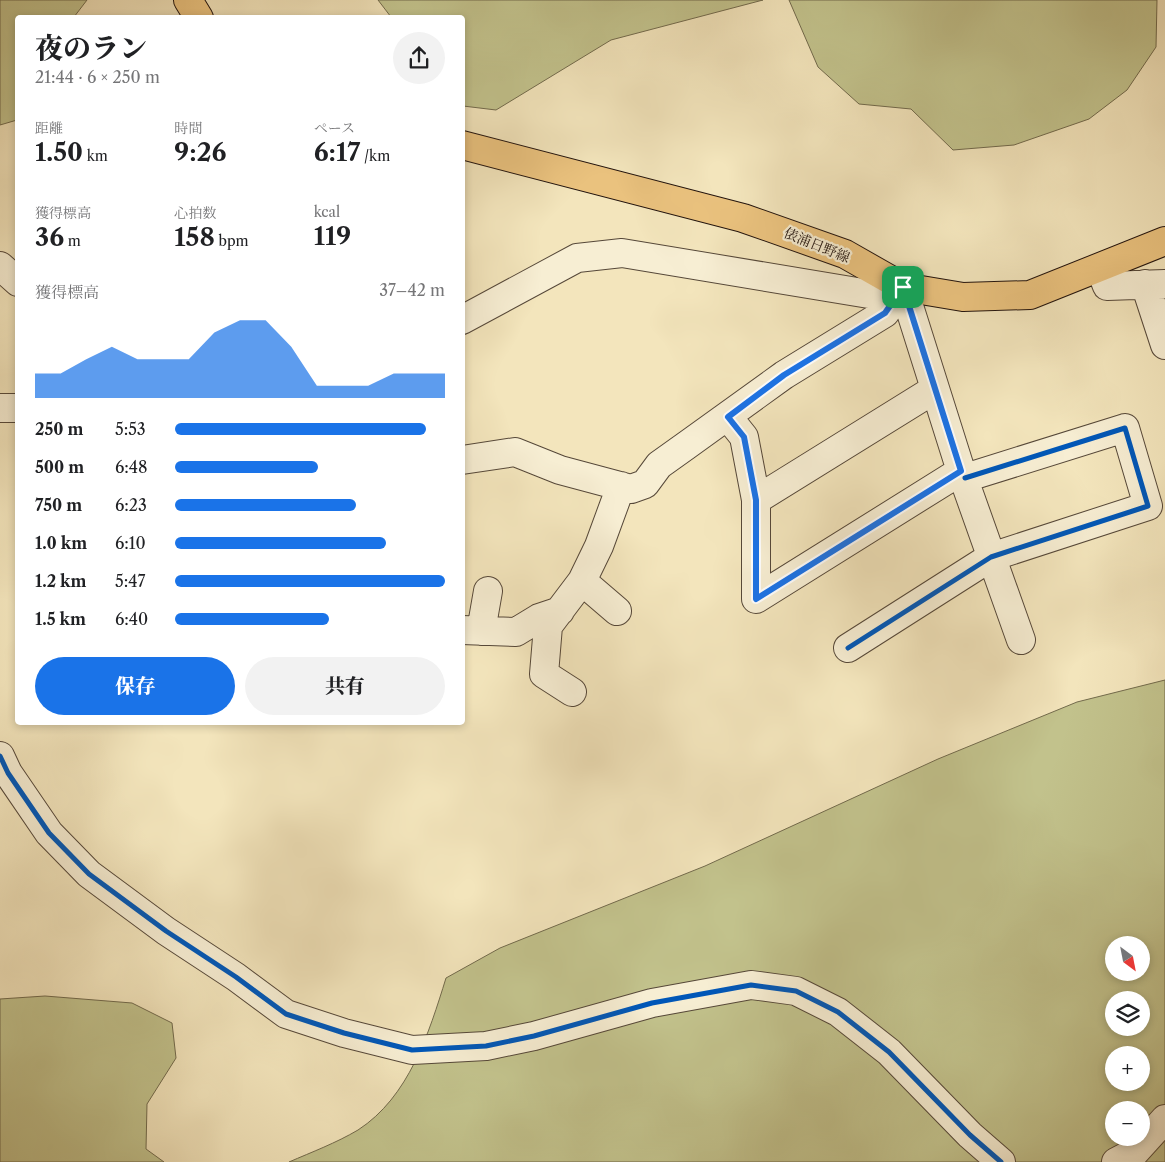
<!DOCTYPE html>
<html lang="ja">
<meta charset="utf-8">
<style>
body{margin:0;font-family:"Libre Caslon Text","Noto Serif JP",serif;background:#f2f2f2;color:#202124;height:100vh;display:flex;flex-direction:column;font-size:19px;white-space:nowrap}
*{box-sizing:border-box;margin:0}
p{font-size:16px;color:#757577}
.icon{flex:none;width:28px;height:28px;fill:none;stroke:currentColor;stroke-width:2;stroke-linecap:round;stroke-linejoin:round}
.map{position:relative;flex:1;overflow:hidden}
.details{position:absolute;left:15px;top:15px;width:450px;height:710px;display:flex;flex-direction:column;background:#fff;border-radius:5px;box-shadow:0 2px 8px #0003}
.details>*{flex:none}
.needle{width:32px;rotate:148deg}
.tools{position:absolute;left:1105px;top:936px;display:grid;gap:10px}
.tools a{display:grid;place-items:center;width:45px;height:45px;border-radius:50%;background:#fff;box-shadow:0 2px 8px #0003;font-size:25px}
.pin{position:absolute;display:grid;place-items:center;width:42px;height:42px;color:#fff;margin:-21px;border-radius:10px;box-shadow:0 2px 8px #0006}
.round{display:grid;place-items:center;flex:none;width:52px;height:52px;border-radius:26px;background:#f2f2f2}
.summary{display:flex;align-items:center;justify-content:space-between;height:85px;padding:0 20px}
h1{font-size:28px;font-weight:800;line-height:38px}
.metrics{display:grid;grid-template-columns:repeat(3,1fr);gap:8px;height:85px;padding:5px 20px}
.metrics div{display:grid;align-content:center}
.metrics b{font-size:25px;font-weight:800}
.metrics small{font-size:14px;font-weight:400}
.metrics p{font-size:14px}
.chart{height:140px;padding:10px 20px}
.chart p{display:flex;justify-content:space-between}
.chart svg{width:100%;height:90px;margin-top:5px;fill:#1a73e8;opacity:.7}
.button{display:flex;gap:10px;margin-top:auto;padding:10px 20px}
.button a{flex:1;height:58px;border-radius:30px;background:#1a73e8;color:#fff;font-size:20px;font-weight:800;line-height:58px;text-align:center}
.button a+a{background:#f2f2f2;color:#202124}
ul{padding:0 20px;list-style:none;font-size:16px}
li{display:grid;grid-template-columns:80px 60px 1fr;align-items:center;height:38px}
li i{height:12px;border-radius:6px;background:#1a73e8}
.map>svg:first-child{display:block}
.green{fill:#c2c28c;stroke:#726a4c;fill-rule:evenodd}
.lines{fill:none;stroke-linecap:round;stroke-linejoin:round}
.minor-casing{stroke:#564839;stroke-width:30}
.major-casing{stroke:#22130d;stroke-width:30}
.minor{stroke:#f7eed3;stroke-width:28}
.major{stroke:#eac27e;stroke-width:28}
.cycleway-casing{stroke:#f7eed3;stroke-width:8}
.cycleway{stroke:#0057b8;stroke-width:5}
.route-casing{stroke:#fff;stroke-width:10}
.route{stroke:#1a73e8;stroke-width:6}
.labels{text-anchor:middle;stroke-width:4.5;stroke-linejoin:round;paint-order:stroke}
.street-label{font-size:14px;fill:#22130d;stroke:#f7eed3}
</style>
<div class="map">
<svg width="1165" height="1162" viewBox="0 0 1165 1162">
<rect width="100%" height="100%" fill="#f3e5bc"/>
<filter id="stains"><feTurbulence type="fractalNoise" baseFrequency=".004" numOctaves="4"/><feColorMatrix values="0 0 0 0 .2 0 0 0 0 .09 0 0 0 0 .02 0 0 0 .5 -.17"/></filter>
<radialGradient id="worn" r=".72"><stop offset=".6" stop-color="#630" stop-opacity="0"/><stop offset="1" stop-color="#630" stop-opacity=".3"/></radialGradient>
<path class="green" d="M 0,0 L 87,0 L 74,17 L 18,18 L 17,120 L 0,125 Z
M 378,0 L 763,0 L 611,40 L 496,110 L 463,106 L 462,18 L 391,17 Z
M 789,0 L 1157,0 L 1156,47 L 1127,90 L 1089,119 L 1014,145 L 953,150 L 911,109 L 859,104 L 818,67 Z
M 1165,680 L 1165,1162 L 289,1162 C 312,1152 336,1143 358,1130 C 409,1097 429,1033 446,978 L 500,948 L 705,866 L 938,759 L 1077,702 ZM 1114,945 L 1141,945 L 1141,972 L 1114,972 ZM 1114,1000 L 1141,1000 L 1141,1028 L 1114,1028 ZM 1114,1055 L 1141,1055 L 1141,1082 L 1114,1082 ZM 1114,1110 L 1141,1110 L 1141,1138 L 1114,1138 Z
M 45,996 L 132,1003 L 172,1023 L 176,1058 L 147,1104 L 146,1149 L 164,1162 L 0,1162 L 0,999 Z"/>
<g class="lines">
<g class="minor-casing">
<path id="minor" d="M 0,266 L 18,282
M 1100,268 L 1107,286 L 1165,284
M 1145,284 L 1165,345
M 903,287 L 961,471 L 1021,640
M 462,320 L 577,258 L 622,253 L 875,295 L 903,287
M 0,408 L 18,408
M 728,417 L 744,437 L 756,500 L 756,599 L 961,471
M 462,460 L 515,452 L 560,470 L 631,489 L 645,484 L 659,465 L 687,445 L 784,375 L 885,313 L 903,287
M 756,500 L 935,389
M 582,581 L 617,611
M 462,630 L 516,632 L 539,618 L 560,611
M 481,631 L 488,591
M 848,648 L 991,557 L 1148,506 L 1125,428 L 965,478
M 572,692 L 544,674 L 548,626 L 582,581 L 599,546 L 621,486
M 0,756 L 8,773 L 49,833 L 89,874 L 166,931 L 236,977 L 286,1014 L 344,1033 L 412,1050 L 486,1046 L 534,1036 L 652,1003 L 751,985 L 796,991 L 838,1012 L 889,1052 L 970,1135 L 1001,1162
M 1116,1162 L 1135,1152 L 1165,1119"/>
</g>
<g class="major-casing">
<path id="major" d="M 188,0 L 199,18
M 462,145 L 743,218 L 845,254 L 903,287 L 963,297 L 1030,295 L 1165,241"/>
</g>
<use href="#minor" class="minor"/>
<use href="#major" class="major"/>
<g class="cycleway-casing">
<path id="cycleway" d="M 848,648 L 991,557 L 1148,506 L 1125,428 L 965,478
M 0,756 L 8,773 L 49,833 L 89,874 L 166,931 L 236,977 L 286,1014 L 344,1033 L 412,1050 L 486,1046 L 534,1036 L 652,1003 L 751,985 L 796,991 L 838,1012 L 889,1052 L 970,1135 L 1001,1162"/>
</g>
<use href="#cycleway" class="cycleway"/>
</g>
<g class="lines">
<g class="route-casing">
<path id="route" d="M 903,287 L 961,471 L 756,599 L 756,500 L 744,437 L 728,417 L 784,375 L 885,313 Z"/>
</g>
<use href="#route" class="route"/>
</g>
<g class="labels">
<g class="street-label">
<text transform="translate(817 245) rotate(22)" y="5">俵浦日野線</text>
</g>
</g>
<rect width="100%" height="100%" filter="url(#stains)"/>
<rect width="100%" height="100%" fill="url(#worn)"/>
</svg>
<div class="tools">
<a><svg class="needle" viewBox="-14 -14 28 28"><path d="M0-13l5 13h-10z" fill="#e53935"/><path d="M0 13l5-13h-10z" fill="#757577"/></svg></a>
<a><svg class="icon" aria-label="layers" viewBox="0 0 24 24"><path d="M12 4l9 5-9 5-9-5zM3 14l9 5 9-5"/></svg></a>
<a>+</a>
<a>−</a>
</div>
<div class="pin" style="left:903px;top:287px;background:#1e9e55"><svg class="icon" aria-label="arrive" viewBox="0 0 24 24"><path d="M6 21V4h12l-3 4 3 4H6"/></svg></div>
<section class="details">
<div class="summary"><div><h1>夜のラン</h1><p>21:44 · 6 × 250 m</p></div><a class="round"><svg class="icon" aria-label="share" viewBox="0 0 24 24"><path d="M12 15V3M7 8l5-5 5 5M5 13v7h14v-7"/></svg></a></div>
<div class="metrics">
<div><p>距離</p><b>1.50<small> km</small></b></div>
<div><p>時間</p><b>9:26</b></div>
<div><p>ペース</p><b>6:17<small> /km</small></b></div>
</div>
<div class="metrics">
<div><p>獲得標高</p><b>36<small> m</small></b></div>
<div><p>心拍数</p><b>158<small> bpm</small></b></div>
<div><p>kcal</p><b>119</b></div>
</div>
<div class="chart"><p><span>獲得標高</span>37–42 m</p>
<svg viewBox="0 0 160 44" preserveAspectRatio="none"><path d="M0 44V32L10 32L20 25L30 19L40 25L50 25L60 25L70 12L80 6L90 6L100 19L110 38L120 38L130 38L140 32L150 32L160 32V44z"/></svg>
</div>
<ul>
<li><b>250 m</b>5:53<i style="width:93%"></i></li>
<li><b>500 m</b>6:48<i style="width:53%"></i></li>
<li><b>750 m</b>6:23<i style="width:67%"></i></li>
<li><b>1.0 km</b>6:10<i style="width:78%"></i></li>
<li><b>1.2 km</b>5:47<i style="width:100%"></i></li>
<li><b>1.5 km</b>6:40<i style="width:57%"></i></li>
</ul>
<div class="button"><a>保存</a><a>共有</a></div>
</section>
</div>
